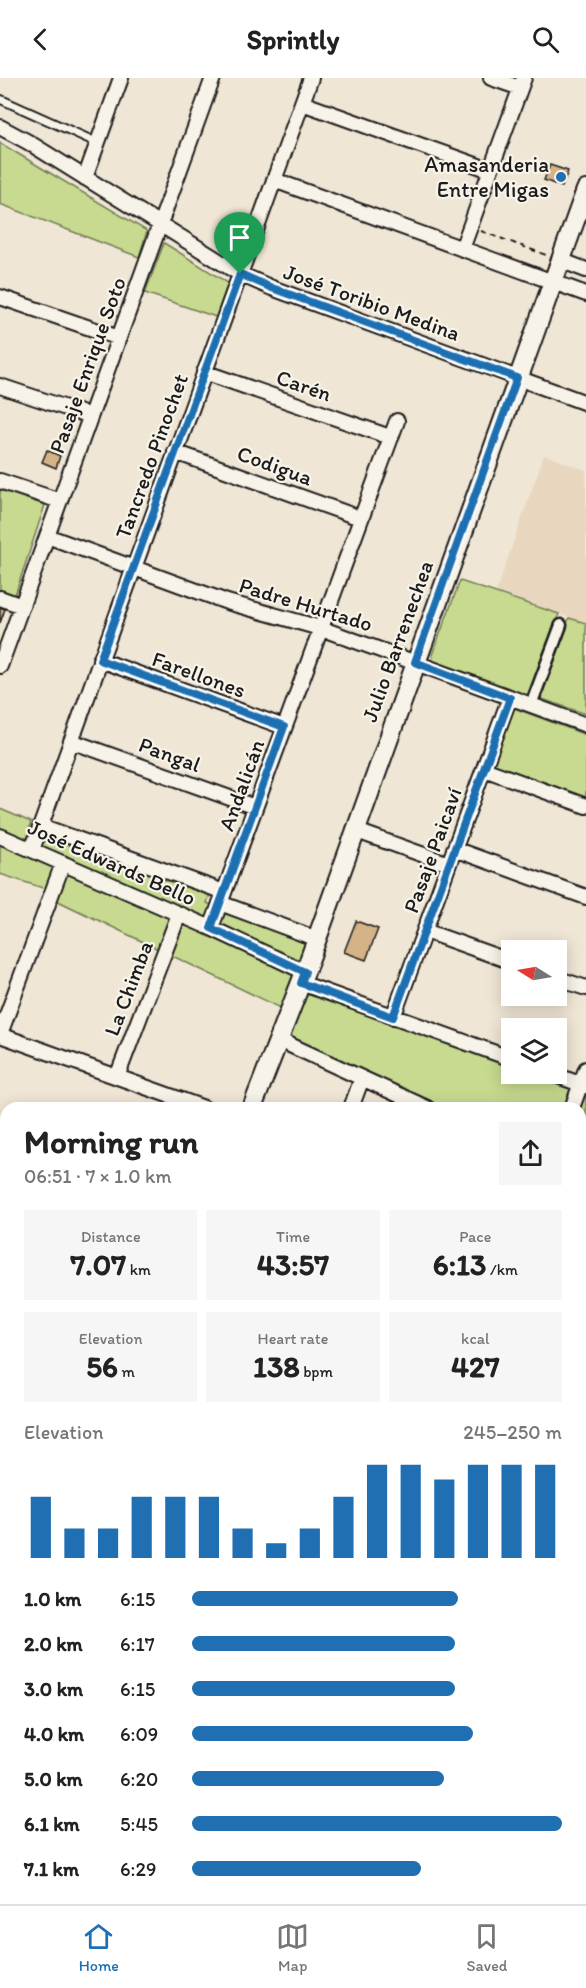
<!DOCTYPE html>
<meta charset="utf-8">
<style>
body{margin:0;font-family:Itim,sans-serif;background:#f6f6f6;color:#222;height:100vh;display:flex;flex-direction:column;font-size:22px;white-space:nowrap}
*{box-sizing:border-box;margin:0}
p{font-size:20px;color:#767676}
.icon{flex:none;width:33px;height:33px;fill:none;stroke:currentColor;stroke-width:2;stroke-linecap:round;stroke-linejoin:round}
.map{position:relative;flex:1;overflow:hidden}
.drawer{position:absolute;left:0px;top:1024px;width:586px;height:802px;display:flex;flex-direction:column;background:#fff;border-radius:18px 18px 0 0;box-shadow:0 3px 15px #0003}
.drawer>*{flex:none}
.needle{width:39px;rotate:281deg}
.fabs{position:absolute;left:501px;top:862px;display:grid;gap:12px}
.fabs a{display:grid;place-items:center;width:66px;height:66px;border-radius:0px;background:#fff;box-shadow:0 3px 15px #0003;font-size:30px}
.pin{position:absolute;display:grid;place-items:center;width:51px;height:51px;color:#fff;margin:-62px -26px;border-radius:50% 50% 50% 0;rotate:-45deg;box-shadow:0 0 6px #0007}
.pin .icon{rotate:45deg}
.round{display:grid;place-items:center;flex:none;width:63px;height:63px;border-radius:0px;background:#f6f6f6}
.headline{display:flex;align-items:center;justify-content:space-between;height:102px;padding:0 24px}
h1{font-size:33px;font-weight:700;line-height:45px}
.stats{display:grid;grid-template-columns:repeat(3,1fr);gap:9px;height:102px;padding:6px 24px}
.stats div{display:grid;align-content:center;border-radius:0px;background:#f6f6f6;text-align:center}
.stats b{font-size:30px;font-weight:700}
.stats small{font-size:16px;font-weight:400}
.stats p{font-size:16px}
.chart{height:168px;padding:12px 24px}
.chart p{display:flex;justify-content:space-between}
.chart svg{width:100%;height:108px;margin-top:6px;stroke:#1f6fb2;stroke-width:6}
ul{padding:0 24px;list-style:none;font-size:20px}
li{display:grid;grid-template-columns:96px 72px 1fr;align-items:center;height:45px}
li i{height:15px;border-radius:8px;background:#1f6fb2}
header{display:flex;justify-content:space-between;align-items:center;height:78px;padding:0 24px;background:#fff;font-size:27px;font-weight:700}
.dock{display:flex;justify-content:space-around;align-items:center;height:84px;border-top:2px solid #e0e0e0;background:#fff;font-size:16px;color:#767676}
.dock a{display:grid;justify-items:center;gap:3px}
.dock .current{color:#1f6fb2}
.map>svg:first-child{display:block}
.built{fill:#e8d7be}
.green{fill:#c7da8f;stroke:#727b56;stroke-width:1.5}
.building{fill:#d4b387;stroke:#1c1c1c;stroke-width:1.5}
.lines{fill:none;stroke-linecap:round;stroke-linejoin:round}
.service-casing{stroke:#1c1c1c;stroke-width:11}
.pedestrian-casing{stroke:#1c1c1c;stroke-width:15}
.minor-casing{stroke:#1c1c1c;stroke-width:18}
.tertiary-casing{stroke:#1c1c1c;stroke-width:22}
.path{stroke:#1c1c1c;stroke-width:2;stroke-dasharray:6 4.5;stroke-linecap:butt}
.service{stroke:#f7f3e8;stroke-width:7}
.pedestrian{stroke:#f7f3e8;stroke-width:10}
.minor{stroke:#f7f3e8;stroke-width:14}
.tertiary{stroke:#f7f3e8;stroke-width:18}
.route-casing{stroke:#fff;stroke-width:12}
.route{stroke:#1f6fb2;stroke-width:8}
.poi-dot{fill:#1f6fb2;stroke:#f7f3e8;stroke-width:2}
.labels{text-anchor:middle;stroke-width:4.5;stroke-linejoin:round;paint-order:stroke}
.poi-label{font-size:22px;fill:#1c1c1c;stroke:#f7f3e8;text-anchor:end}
.street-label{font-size:22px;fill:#1c1c1c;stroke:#f7f3e8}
</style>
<header><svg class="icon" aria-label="back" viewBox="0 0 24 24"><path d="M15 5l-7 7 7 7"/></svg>Sprintly<svg class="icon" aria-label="search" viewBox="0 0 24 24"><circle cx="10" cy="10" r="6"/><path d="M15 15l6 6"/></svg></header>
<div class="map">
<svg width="586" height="1826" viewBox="0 0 586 1826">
<rect width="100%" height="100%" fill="#f0e6d5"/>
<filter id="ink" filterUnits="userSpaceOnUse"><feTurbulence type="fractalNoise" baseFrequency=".0167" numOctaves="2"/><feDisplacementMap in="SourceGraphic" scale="12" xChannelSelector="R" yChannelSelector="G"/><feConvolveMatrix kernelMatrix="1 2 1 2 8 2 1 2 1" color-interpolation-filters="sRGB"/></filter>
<g filter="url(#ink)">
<path class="built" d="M 544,377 L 586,392 L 586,545 L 496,514 Z"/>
<path class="green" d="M 0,65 L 147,153 L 139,179 L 0,126 Z
M 164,165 L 228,205 L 216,239 L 145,215 Z
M 0,412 L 45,427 L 15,517 L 0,512 Z
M 460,503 L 559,536 L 528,620 L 434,587 L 432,577 Z
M 569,540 L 586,545 L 586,636 L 539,620 Z
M 514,630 L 586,657 L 586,724 L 492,689 Z
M 0,731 L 31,744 L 29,752 L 210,816 L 207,825 L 307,866 L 283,931 L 56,822 L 58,815 L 0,796 Z
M 311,915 L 511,985 L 512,996 L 542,996 L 586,1011 L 586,1097 L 581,1094 L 580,1030 L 440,1030 L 288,961 L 304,920 Z"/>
<path class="building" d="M 550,87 L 568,93 L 562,109 L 544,102 Z
M 47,372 L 60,378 L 56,390 L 42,384 Z
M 0,529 L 5,531 L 0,545 Z
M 356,843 L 378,851 L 366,882 L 344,874 Z"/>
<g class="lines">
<g class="service-casing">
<path id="service" d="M 0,21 L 98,65"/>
</g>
<g class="pedestrian-casing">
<path id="pedestrian" d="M 531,627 L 561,547"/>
</g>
<g class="minor-casing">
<path id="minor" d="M 491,0 L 520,10
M 302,25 L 490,92
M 0,49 L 28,64 L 240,196 L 272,210 L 586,325
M 85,100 L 121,0
M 274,102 L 586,216
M 462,171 L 524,0
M 560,182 L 586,192
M 0,219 L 119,260
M 204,294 L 390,359
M 0,308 L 90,338
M 175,374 L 360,440
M 0,403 L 60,423
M 47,458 L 227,524 L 320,550 L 586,647
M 0,520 L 22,528
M 100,582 L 284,649
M 0,588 L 213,0
M 71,663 L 255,729
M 484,691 L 586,728
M 41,748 L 224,814
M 354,752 L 449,786
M 0,758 L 211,850 L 305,894
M 454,771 L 586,819
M 32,772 L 311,0
M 220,825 L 317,861
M 211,850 L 397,343
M 425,853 L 512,884
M 556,900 L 586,910
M 301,905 L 512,981
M 393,939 L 510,619
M 0,956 L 63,785
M 0,957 L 204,1030
M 279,962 L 427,1030
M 552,996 L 586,1008
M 117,999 L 179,836
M 351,1030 L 362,1000
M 572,1030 L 586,991
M 0,1093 L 6,1095
M 580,1102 L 586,1104
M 580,1218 L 586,1204
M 0,1246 L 6,1248
M 0,1323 L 6,1325
M 580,1349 L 586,1351
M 580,1456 L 586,1458
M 0,1462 L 6,1464
M 580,1566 L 586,1568
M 0,1594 L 6,1596
M 580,1712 L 586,1696
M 0,1734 L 6,1736
M 243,1821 L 256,1826
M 62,1826 L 64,1821
M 154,1826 L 156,1821
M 352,1826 L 354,1821
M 539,1826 L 541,1821"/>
</g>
<g class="tertiary-casing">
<path id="tertiary" d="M 252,1030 L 305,894 L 586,112
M 0,1714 L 6,1697"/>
</g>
<path class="path" d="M 481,153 L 546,177"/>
<use href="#service" class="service"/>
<use href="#pedestrian" class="pedestrian"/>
<use href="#minor" class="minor"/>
<use href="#tertiary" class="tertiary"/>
</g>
</g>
<g class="lines" filter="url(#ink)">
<g class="route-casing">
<path id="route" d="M 240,196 L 272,210 L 517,300 L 415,584 L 510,620 L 393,939 L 301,905 L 305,894 L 211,850 L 284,649 L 100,582 Z"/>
</g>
<use href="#route" class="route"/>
</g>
<circle class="poi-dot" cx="561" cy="99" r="6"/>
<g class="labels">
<g class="poi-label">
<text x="549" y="94">Amasanderia<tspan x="549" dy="25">Entre Migas</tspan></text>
</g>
<g class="street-label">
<text transform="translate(372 224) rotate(20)" y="8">José Toribio Medina</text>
<text transform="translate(87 287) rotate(-70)" y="8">Pasaje Enrique Soto</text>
<text transform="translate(304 307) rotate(19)" y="8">Carén</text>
<text transform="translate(151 378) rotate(-70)" y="8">Tancredo Pinochet</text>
<text transform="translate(275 387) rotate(20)" y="8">Codigua</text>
<text transform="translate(306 526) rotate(17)" y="8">Padre Hurtado</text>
<text transform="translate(397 563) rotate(-70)" y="8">Julio Barrenechea</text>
<text transform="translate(199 596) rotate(20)" y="8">Farellones</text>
<text transform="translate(170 676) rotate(20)" y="8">Pangal</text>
<text transform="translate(241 707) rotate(-70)" y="8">Andalicán</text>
<text transform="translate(432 772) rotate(-70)" y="8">Pasaje Paicaví</text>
<text transform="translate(112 784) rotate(24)" y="8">José Edwards Bello</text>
<text transform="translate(128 910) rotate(-69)" y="8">La Chimba</text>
</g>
</g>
</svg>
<div class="fabs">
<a><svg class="needle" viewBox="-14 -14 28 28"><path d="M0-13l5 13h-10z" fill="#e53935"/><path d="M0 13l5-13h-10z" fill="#767676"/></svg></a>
<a><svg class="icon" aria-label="layers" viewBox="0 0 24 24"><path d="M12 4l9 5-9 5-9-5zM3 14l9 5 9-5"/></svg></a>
</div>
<div class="pin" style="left:240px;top:196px;background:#1e9e55"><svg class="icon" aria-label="arrive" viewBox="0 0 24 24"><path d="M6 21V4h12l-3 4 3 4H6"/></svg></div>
<section class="drawer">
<div class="headline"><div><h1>Morning run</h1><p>06:51 · 7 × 1.0 km</p></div><a class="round"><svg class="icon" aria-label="share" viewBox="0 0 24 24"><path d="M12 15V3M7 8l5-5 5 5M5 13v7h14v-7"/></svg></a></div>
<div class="stats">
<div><p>Distance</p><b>7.07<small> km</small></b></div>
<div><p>Time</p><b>43:57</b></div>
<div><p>Pace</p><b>6:13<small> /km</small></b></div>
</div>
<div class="stats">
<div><p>Elevation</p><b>56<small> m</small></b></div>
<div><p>Heart rate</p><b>138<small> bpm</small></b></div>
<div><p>kcal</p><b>427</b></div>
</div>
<div class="chart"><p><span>Elevation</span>245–250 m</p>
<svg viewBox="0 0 160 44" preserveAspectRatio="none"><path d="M5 44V19M15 44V32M25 44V32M35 44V19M45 44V19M55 44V19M65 44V32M75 44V38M85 44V32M95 44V19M105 44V6M115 44V6M125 44V12M135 44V6M145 44V6M155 44V6"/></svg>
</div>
<ul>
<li><b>1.0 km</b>6:15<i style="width:72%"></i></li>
<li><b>2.0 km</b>6:17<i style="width:71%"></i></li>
<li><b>3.0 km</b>6:15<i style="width:71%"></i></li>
<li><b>4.0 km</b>6:09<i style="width:76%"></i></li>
<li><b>5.0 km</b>6:20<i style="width:68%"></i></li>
<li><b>6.1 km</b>5:45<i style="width:100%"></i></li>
<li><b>7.1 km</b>6:29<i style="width:62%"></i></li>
</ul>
</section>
</div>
<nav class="dock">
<a class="current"><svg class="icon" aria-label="home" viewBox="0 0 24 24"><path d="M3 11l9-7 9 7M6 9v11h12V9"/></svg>Home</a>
<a><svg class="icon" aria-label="map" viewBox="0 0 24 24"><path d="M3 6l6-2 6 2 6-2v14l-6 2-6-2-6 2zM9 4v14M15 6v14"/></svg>Map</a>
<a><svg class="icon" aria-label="saved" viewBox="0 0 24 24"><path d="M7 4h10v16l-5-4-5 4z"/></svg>Saved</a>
</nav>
